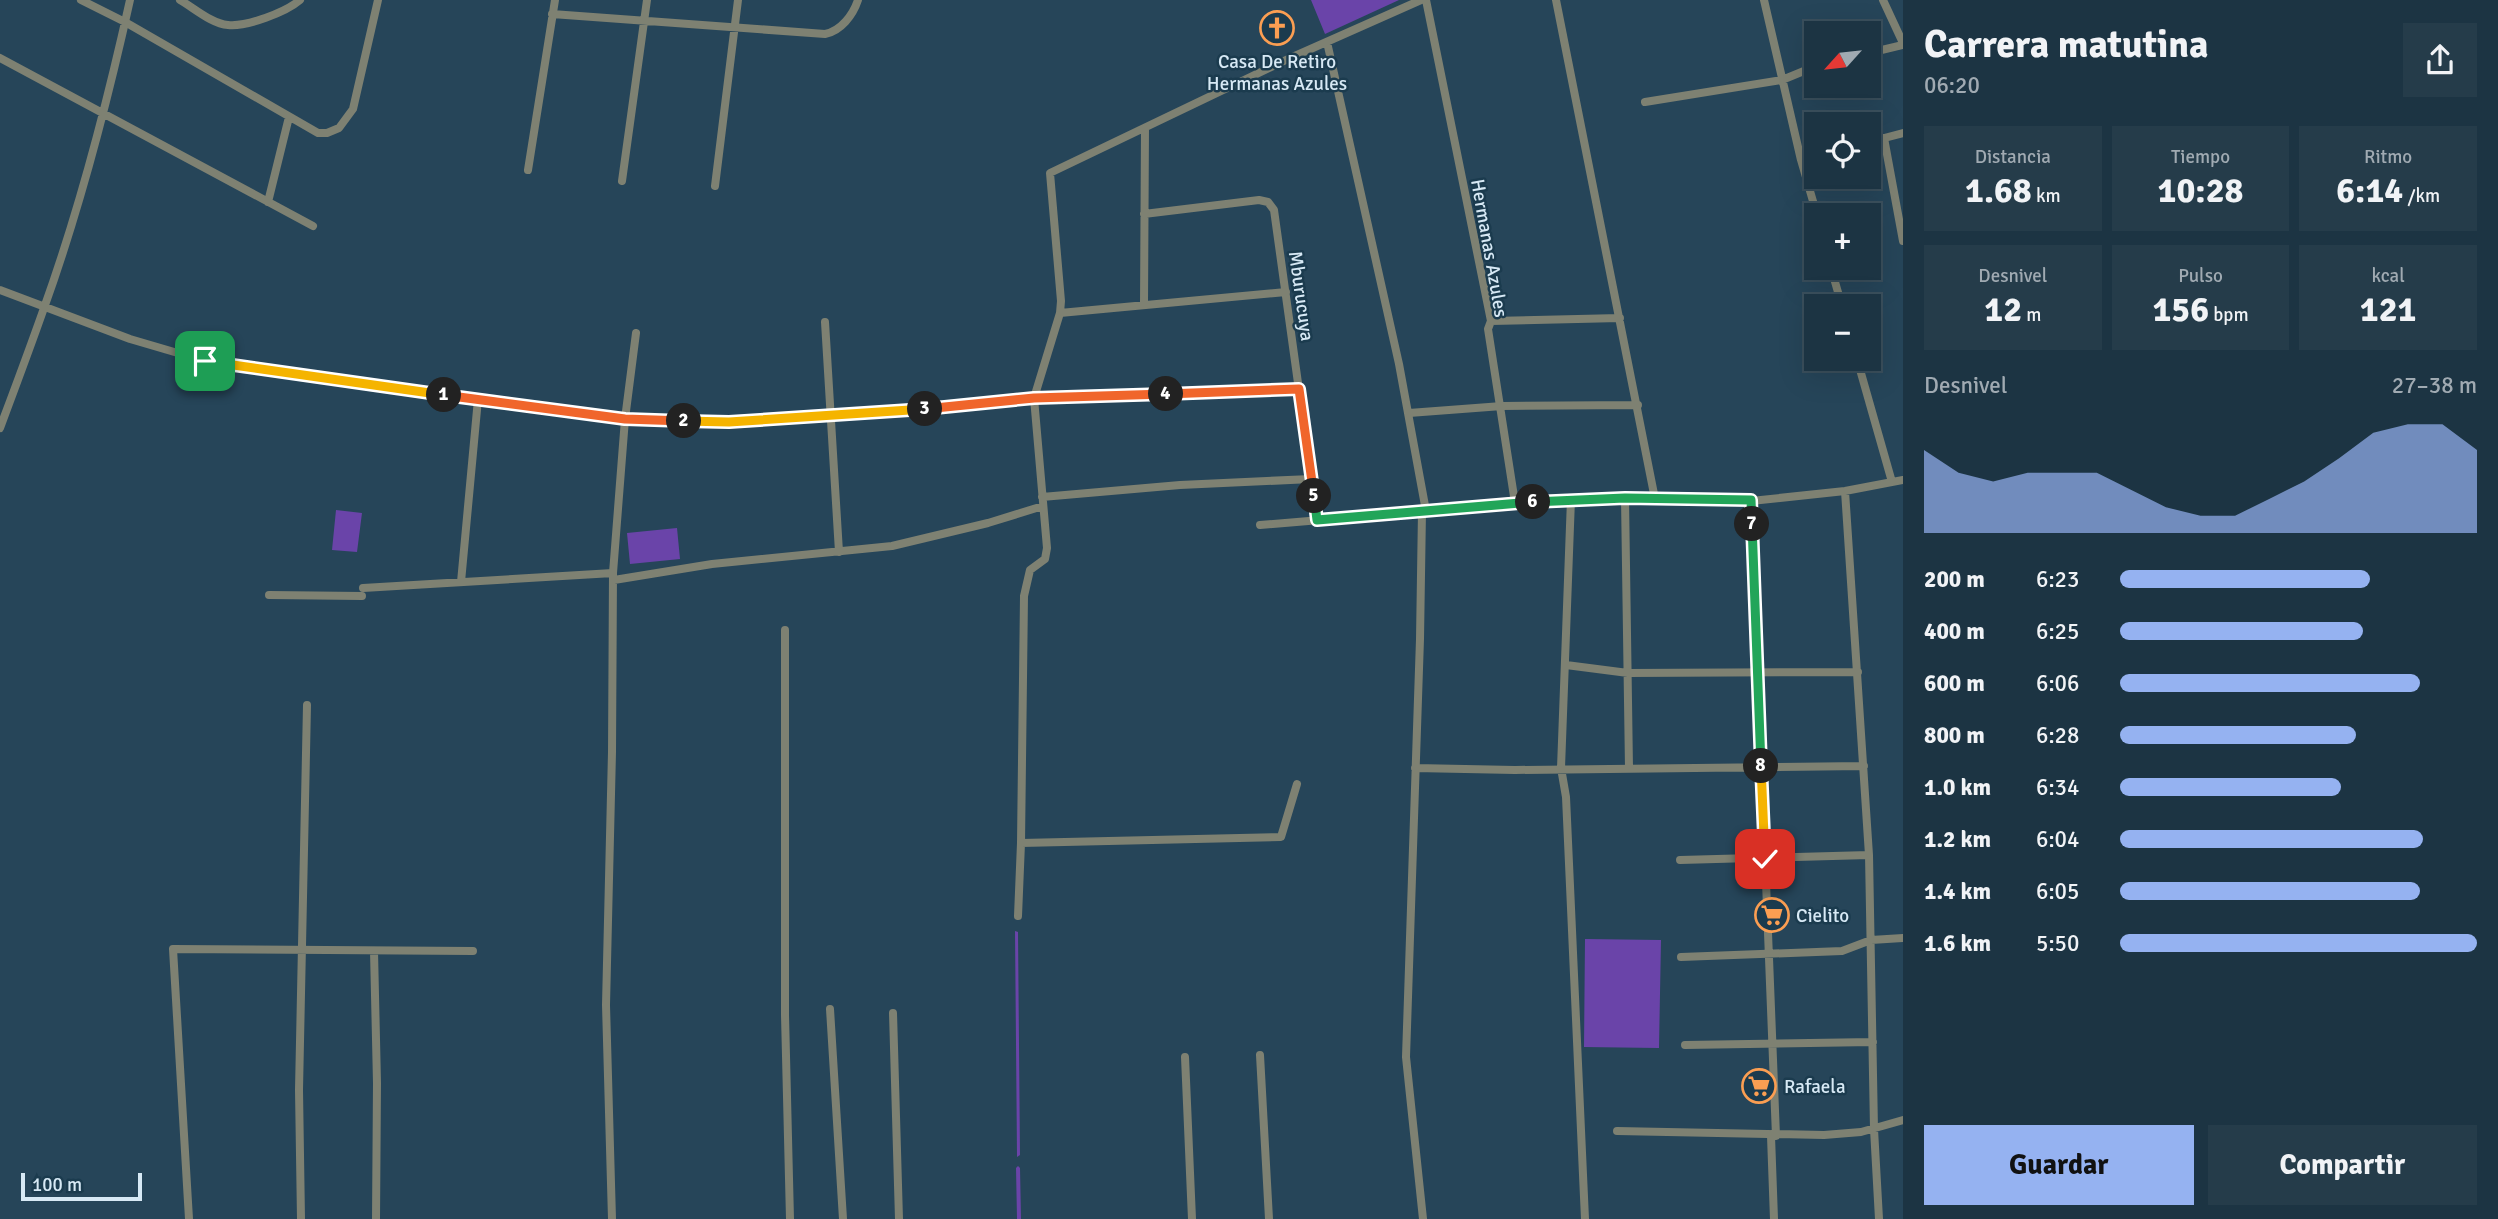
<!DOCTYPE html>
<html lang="es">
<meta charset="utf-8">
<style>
body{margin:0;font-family:Signika,sans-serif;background:#253c4a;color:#f1f3f6;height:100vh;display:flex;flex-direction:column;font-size:26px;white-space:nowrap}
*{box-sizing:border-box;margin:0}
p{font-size:23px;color:#a0aab2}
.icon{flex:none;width:38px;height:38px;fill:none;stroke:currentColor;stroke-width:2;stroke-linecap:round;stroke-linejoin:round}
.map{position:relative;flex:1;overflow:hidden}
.sheet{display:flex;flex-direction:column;background:#1c3443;width:595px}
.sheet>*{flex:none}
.needle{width:46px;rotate:243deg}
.tools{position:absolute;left:1804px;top:21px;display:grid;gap:14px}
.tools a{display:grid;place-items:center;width:77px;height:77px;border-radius:0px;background:#1c3443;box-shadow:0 7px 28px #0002,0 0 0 2px #3a4f5c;font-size:35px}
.scale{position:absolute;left:21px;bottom:18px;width:121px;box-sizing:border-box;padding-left:7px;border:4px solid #d7e9f5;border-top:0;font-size:19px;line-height:24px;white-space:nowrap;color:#d7e9f5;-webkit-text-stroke:5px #1b3b4e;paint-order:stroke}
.pin{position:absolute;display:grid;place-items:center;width:60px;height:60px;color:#fff;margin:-30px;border-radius:14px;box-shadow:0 4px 10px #0006}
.km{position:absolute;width:35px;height:35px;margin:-18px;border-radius:50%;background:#222;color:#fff;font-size:19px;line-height:35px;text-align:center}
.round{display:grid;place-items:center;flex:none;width:74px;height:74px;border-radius:0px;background:#253c4a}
.head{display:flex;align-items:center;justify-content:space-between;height:119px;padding:0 21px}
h1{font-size:38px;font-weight:700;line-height:52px}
.figures{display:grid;grid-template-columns:repeat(3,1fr);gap:10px;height:119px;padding:7px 21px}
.figures div{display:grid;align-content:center;border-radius:0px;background:#253c4a;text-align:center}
.figures b{font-size:35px;font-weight:700}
.figures small{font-size:19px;font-weight:400}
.figures p{font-size:19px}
.chart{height:196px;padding:14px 21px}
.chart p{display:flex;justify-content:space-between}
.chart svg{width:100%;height:126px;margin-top:7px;fill:#95b2f1;opacity:.7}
.button{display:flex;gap:14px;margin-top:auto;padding:14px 21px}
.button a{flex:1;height:80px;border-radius:0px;background:#95b2f1;color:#111;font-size:28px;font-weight:700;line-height:80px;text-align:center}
.button a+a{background:#253c4a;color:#f1f3f6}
ul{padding:0 21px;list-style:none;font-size:23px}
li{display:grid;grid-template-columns:112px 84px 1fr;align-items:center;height:52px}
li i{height:18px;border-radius:9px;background:#95b2f1}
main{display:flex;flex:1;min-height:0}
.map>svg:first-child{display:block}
.green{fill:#6a44a9}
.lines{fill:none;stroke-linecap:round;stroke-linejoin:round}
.minor{stroke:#7e8172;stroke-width:8}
.split-1-casing{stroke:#fff;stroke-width:14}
.split-2-casing{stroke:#fff;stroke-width:14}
.split-3-casing{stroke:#fff;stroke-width:14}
.split-4-casing{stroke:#fff;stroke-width:14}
.split-5-casing{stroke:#fff;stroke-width:14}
.split-6-casing{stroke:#fff;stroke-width:14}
.split-7-casing{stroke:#fff;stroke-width:14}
.split-8-casing{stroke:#fff;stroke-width:14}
.split-9-casing{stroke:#fff;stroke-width:14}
.split-1{stroke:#f5b400;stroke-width:9}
.split-2{stroke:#f0652b;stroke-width:9}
.split-3{stroke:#f5b400;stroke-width:9}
.split-4{stroke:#f0652b;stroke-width:9}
.split-5{stroke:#f0652b;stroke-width:9}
.split-6{stroke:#22a559;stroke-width:9}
.split-7{stroke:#22a559;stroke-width:9}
.split-8{stroke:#22a559;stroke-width:9}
.split-9{stroke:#f5b400;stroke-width:9}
.labels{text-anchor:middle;stroke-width:5;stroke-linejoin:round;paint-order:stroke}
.poi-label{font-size:19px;fill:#d7e9f5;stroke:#1b3b4e;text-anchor:start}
.street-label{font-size:19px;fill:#d7e9f5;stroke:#1b3b4e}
</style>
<main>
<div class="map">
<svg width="1903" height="1219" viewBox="0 0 1903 1219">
<rect width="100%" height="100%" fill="#264559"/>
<path class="green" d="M 1311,0 L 1399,0 L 1325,34 Z
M 336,510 L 362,513 L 357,552 L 332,550 Z
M 677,528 L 680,559 L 630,564 L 627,533 Z
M 1015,931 L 1018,932 L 1020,1155 L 1017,1157 Z
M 1585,939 L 1661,940 L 1659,1048 L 1584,1047 Z
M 1018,1166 L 1020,1168 L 1021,1219 L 1017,1219 L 1016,1168 Z"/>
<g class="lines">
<path class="minor" d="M 81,0 L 125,22 L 318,133 L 327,133 L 339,128 L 353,109 L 378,0
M 180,0 C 194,8 212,24 228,25 C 247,27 286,12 300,0
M 1426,0 L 1491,321 L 1488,329 L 1515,503
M 1556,0 L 1655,499
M 1764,0 L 1801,160 L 1817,215
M 1883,0 L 1903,43
M 552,14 L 825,34 C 841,31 853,15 858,0
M 1327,42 L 1399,364 L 1426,511
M 1869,53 L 1903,45
M 0,58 L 313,226
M 1645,102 L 1782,80 L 1816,66
M 1884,138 L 1903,241
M 1869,142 L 1903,133
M 1801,160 L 1816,156
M 528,170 L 555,0
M 622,181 L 647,0
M 715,186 L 738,0
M 268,202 L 289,117
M 1144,214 L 1259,200 L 1268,202 L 1274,210 L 1317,520
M 1831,268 L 1842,306
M 0,290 L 130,339 L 205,361 L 298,376 L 625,419 L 729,422 L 934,408 L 1034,398 L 1299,389
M 1144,305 L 1145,128
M 1060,313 L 1286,292
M 1491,321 L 1620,318
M 825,322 L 839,552
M 1857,359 L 1892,482
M 1409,413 L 1502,406 L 1638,405
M 0,428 C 15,388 30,348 44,308 C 80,208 107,104 130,0
M 1845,491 L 1869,855 L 1874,1129 L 1879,1219
M 1042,497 L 1180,485 L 1311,479
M 1625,498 L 1629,768
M 1571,499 L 1561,768 L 1566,797 L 1585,1219
M 1751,501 L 1776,1136
M 1422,511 L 1420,639 L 1406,1057 L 1423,1219
M 1260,525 L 1571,499 L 1751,501 L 1845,491 L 1903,480
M 614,580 L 712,564 L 892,546 L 988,523 L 1043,506
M 461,582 L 478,399
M 363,588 L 613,573
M 269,595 L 362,596
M 785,630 L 785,1015 L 790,1219
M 1566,665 L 1628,673 L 1858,672
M 1415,768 L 1515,770 L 1864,766
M 1021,843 L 1281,837 L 1297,784
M 1680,860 L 1869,855
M 1018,916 L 1021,843 L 1024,596 L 1030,570 L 1045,559 L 1047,548 L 1034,398 L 1060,313 L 1061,301 L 1050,173 L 1288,59 L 1421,0
M 374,951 L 377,1083 L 376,1219
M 1681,957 L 1842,951 L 1871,940 L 1903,938
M 830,1009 L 843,1219
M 893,1013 L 899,1219
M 1685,1045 L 1873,1042
M 1260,1055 L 1269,1219
M 1185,1057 L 1192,1219
M 1617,1131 L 1824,1135 L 1861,1132 L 1903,1120
M 1771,1136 L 1774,1219
M 189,1219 L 173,949 L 473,951
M 301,1219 L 299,1090 L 307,705
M 612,1219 L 606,1005 L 612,752 L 613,573 L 625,419 L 636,333"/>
</g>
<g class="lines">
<g class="split-1-casing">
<path id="split-1" d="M 205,361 L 444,395"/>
</g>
<g class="split-2-casing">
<path id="split-2" d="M 444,395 L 625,419 L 684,421"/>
</g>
<g class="split-3-casing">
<path id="split-3" d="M 684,421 L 729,422 L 925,409"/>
</g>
<g class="split-4-casing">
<path id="split-4" d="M 925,409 L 1034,398 L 1166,394"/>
</g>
<g class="split-5-casing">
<path id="split-5" d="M 1166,394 L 1299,389 L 1314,496"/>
</g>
<g class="split-6-casing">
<path id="split-6" d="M 1314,496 L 1317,520 L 1533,502"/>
</g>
<g class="split-7-casing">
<path id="split-7" d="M 1533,502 L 1625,498 L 1751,500 L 1752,524"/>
</g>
<g class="split-8-casing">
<path id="split-8" d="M 1752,524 L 1761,766"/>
</g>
<g class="split-9-casing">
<path id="split-9" d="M 1761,766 L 1765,859"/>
</g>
<use href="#split-1" class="split-1"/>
<use href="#split-2" class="split-2"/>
<use href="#split-3" class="split-3"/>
<use href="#split-4" class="split-4"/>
<use href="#split-5" class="split-5"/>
<use href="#split-6" class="split-6"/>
<use href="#split-7" class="split-7"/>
<use href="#split-8" class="split-8"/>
<use href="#split-9" class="split-9"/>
</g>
<defs>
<g id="church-ring" transform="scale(1.75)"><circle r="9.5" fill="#1b3b4e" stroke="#fb9e52" stroke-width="1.5"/><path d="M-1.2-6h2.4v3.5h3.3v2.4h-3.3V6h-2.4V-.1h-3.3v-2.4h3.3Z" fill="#fb9e52"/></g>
<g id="supermarket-ring" transform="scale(1.75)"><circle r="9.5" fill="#1b3b4e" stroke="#fb9e52" stroke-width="1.5"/><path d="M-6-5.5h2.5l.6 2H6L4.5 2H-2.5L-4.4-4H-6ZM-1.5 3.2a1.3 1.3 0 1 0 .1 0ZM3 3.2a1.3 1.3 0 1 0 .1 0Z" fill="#fb9e52"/></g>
</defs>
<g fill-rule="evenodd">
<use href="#church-ring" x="1277" y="28"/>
<use href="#supermarket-ring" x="1772" y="915"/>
<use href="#supermarket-ring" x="1759" y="1086"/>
</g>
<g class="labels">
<g class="poi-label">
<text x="1277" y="68" text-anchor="middle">Casa De Retiro<tspan x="1277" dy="22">Hermanas Azules</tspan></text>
<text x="1796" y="922">Cielito</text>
<text x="1784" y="1093">Rafaela</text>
</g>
<g class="street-label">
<text transform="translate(1490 248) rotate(80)" y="7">Hermanas Azules</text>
<text transform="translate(1302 296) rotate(82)" y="7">Mburucuya</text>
</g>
</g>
</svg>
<div class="tools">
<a><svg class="needle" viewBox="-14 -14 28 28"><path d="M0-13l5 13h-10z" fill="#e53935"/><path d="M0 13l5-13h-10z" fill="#a0aab2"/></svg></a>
<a><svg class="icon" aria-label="locate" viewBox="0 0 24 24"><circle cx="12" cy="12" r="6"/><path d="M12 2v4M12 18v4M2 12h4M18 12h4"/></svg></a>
<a>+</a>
<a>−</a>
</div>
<div class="scale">100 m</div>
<div class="pin" style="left:205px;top:361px;background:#1e9e55"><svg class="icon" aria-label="arrive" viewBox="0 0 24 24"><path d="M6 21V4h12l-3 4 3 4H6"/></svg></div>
<div class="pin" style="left:1765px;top:859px;background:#d93025"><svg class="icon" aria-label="check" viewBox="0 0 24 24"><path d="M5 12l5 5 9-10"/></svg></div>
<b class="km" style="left:444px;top:395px">1</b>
<b class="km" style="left:684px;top:421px">2</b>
<b class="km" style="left:925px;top:409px">3</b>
<b class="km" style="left:1166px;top:394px">4</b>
<b class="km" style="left:1314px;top:496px">5</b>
<b class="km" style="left:1533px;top:502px">6</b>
<b class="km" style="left:1752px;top:524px">7</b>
<b class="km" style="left:1761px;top:766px">8</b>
</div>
<section class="sheet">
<div class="head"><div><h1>Carrera matutina</h1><p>06:20</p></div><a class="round"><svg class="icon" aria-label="share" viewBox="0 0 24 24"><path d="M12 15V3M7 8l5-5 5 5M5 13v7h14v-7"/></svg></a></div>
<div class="figures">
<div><p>Distancia</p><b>1.68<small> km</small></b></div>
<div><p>Tiempo</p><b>10:28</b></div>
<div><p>Ritmo</p><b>6:14<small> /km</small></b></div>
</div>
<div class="figures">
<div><p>Desnivel</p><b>12<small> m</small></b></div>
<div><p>Pulso</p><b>156<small> bpm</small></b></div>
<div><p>kcal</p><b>121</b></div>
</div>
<div class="chart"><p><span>Desnivel</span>27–38 m</p>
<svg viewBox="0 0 160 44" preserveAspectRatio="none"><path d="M0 44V15L10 23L20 26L30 23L40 23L50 23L60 29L70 35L80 38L90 38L100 32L110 26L120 18L130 9L140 6L150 6L160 15V44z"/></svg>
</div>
<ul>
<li><b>200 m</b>6:23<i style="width:70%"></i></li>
<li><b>400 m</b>6:25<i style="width:68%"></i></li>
<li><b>600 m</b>6:06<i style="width:84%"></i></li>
<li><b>800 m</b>6:28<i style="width:66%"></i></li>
<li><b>1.0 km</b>6:34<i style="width:62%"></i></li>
<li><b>1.2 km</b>6:04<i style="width:85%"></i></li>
<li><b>1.4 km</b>6:05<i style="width:84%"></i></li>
<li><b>1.6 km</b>5:50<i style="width:100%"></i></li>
</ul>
<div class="button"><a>Guardar</a><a>Compartir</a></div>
</section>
</main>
